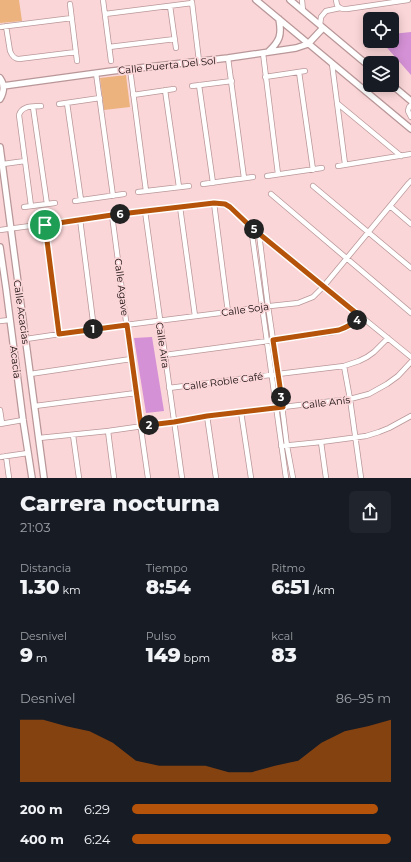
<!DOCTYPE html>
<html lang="es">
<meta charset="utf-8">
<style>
body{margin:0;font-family:Montserrat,sans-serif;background:#20242c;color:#f1f3f6;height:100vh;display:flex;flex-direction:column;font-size:15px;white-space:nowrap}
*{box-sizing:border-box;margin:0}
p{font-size:13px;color:#9ea1a6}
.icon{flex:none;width:22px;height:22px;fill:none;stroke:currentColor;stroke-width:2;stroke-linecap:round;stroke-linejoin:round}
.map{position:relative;height:478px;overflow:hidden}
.details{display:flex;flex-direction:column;background:#171b24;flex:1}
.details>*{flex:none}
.tools{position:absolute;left:363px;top:12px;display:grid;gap:8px}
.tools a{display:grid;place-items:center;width:36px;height:36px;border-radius:6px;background:#171b24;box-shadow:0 2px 10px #0003;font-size:20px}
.pin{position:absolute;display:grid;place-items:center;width:34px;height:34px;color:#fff;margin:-17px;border:2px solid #fff;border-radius:50%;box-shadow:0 1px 4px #0007}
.km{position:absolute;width:20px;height:20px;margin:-10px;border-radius:50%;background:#222;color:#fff;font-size:11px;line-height:20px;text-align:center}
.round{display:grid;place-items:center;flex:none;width:42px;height:42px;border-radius:6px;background:#20242c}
.overview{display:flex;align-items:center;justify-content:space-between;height:68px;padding:0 20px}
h1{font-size:22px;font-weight:800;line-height:30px}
.figures{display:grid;grid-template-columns:repeat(3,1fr);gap:6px;height:68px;padding:4px 20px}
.figures div{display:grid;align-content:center}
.figures b{font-size:20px;font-weight:800}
.figures small{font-size:11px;font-weight:400}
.figures p{font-size:11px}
.chart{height:112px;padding:8px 20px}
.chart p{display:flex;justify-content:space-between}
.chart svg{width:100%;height:72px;margin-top:4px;fill:#b45309;opacity:.7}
ul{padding:0 20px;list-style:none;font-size:13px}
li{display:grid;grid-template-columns:64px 48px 1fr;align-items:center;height:30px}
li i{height:10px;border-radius:5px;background:#b45309}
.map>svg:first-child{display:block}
.green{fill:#ecb37f}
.water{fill:#d491d5}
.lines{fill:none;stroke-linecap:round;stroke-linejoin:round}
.minor-casing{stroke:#b99798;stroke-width:6}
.tertiary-casing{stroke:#b99798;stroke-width:8}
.minor{stroke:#fff;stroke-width:4.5}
.tertiary{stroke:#fff;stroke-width:5.5}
.route-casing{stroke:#fff;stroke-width:8}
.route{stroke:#b45309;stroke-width:5}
.labels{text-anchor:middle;stroke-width:3.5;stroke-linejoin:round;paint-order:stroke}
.street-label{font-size:10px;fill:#180c0d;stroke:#fbd6d8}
</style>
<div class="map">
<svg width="411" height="478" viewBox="0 0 411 478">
<rect width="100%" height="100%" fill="#fbd6d8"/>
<path class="green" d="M 0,0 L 19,0 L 22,21 L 0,23 Z
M 126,75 L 130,107 L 104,110 L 100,78 Z"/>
<path class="water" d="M 411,32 L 411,75 L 381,41 L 392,41 L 392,34 Z
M 152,337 L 164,411 L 146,413 L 134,338 Z"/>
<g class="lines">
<g class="minor-casing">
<path id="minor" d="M 103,0 L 111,61
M 302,0 L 303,11
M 336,0 L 337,5 L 340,8
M 192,2 L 199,61
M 70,4 L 77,61
M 170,6 L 176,48
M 105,14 L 192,3
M 320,25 L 321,17 L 326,11 L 340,8 L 343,9 L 347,9 L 408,0
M 6,26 L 10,51 C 12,56 14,59 19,59 L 76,52
M 0,27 L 72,18
M 109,47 L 175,39
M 263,53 L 278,174
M 228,58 L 244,178
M 332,64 L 345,164
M 130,69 L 146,191
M 299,72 L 313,170
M 96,73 L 113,196
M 265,77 L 305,71
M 199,85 L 213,183
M 192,86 L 232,81
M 165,90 L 179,187
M 133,95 L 174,89
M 67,103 L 81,200
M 337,103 L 401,156
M 59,104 L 100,98
M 411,105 L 409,107 L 408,111 L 411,117
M 33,107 L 47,204
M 3,164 L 25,161
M 338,166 L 411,154
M 267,176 L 322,168
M 203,184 L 253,177
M 313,186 L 411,268
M 138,192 L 189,186
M 271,194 L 411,313
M 75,201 L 124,194
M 214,203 L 228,312
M 31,206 L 19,115 C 22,105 33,107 41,106
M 390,206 L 411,224
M 24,207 L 55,203
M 180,207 L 195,316
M 145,211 L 182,478
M 112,215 L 131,359 L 148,478
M 80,219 L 94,329
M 45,225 L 59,334
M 251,227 L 286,478
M 0,230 L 112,215 L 214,203 C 231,203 239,215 251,227 L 411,357
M 259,234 L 268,306 L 278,374 L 287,446 L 293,478
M 0,321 L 10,320
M 26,339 L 94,329 L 228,312 L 261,307 L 298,303 L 313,297 L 323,287 L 409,183 L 411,181
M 165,355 L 334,332 L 346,328 L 361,317
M 344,366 L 350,399 L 361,478
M 30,374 L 131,359
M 169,388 L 278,374 L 344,366 L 359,361 L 367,357 L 374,352 L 388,338
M 35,406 L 136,393
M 0,410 L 2,423
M 241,412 L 251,478
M 207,416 L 216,478
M 0,424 L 23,420
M 108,431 L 114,478
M 73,435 L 79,478
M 39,438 L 108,431 L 241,412 L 350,399 L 369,394 L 387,384 L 398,376 L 411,362
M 321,442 L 326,478
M 281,446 L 321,442 L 366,436 L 379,432 L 389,428 L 411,416
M 6,456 L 9,478
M 0,457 L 28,453"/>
</g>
<g class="tertiary-casing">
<path id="tertiary" d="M 256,0 L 411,129
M 290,0 L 370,67
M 268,52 C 280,41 282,35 279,19
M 0,78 C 5,85 4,92 0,99
M 392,85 L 411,101
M 3,86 L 112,71 L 228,58 L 296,48 L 308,44 L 323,28
M 0,147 L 44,478
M 0,247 L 6,288 L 23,420 L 32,478"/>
</g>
<use href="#minor" class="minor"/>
<use href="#tertiary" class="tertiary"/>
</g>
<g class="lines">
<g class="route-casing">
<path id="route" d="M 214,203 L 225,204 L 230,207 L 251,227 L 361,317 C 354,323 348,327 339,330 L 273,340 L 283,407 L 207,416 L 174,422 L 141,426 L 127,325 L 59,334 L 45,225 L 112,215 Z"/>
</g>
<use href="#route" class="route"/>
</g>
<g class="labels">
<g class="street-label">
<text transform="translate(167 65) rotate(-6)" y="4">Calle Puerta Del Sol</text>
<text transform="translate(122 287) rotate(83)" y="4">Calle Agave</text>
<text transform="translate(245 309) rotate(-8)" y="4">Calle Soja</text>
<text transform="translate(22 312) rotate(82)" y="4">Calle Acacias</text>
<text transform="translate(163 345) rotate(82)" y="4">Calle Aira</text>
<text transform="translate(16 362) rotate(83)" y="4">Acacia</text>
<text transform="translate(223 381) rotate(-8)" y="4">Calle Roble Café</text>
<text transform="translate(326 402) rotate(-7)" y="4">Calle Anís</text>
</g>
</g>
</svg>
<div class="tools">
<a><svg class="icon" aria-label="locate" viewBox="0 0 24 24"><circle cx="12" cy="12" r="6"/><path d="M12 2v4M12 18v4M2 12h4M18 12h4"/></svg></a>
<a><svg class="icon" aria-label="layers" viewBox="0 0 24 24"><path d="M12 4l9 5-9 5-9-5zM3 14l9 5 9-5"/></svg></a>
</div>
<div class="pin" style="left:45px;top:225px;background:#1e9e55"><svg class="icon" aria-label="arrive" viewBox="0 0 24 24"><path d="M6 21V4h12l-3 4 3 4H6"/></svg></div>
<b class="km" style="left:93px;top:329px">1</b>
<b class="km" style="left:149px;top:425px">2</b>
<b class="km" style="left:281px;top:397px">3</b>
<b class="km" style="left:357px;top:320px">4</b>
<b class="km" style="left:254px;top:229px">5</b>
<b class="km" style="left:120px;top:214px">6</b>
</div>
<section class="details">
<div class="overview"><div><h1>Carrera nocturna</h1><p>21:03</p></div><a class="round"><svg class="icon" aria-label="share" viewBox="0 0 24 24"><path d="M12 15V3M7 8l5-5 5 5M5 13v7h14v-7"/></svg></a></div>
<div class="figures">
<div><p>Distancia</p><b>1.30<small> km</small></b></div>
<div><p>Tiempo</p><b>8:54</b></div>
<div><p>Ritmo</p><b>6:51<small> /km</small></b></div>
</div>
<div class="figures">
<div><p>Desnivel</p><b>9<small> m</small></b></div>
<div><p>Pulso</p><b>149<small> bpm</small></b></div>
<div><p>kcal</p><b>83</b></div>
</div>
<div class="chart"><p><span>Desnivel</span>86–95 m</p>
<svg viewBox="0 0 160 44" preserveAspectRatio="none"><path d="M0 44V6L10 6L20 10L30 13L40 20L50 31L60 34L70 34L80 34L90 38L100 38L110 34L120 31L130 20L140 13L150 10L160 6V44z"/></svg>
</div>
<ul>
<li><b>200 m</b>6:29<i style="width:95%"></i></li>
<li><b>400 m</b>6:24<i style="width:100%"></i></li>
</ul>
</section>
